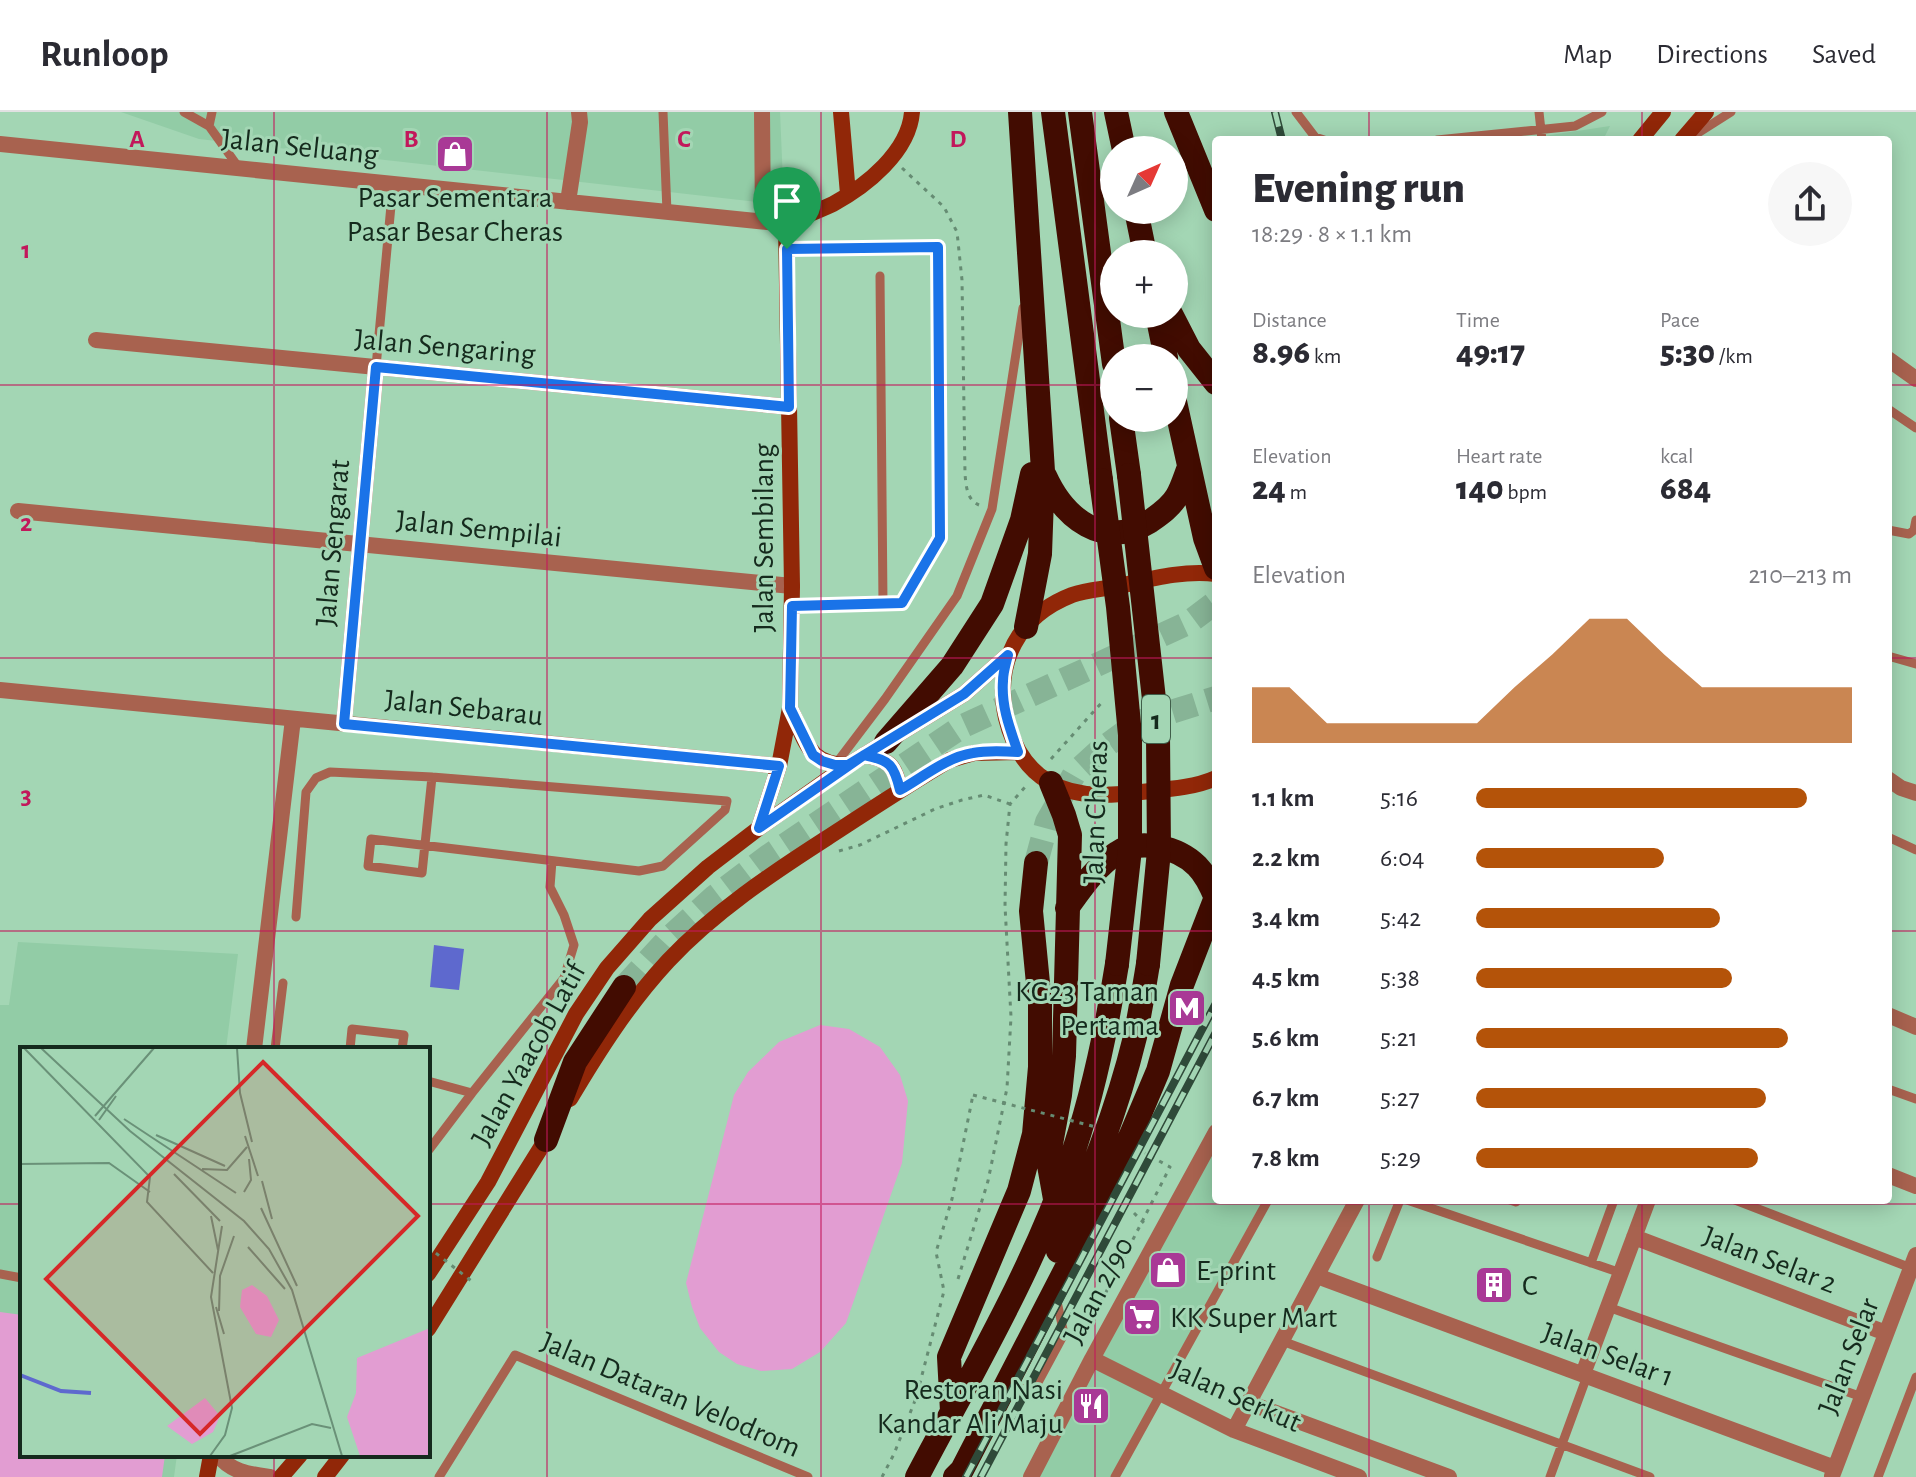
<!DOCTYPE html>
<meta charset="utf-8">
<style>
body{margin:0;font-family:"Alegreya Sans",sans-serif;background:#f7f7f7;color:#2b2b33;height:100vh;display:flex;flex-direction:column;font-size:30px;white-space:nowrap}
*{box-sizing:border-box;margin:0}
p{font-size:26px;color:#7c7c81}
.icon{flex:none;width:44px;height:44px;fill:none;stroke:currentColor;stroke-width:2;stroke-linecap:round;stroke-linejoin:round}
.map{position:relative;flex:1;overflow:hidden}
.details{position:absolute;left:1212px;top:24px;width:680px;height:1068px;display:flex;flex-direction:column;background:#fff;border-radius:8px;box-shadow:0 4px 20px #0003}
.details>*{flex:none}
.needle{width:52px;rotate:45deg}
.fabs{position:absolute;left:1100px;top:24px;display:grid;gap:16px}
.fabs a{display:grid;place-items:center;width:88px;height:88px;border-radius:50%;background:#fff;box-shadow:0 4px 20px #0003;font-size:40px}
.pin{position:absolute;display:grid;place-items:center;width:68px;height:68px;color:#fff;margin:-82px -34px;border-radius:50% 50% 50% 0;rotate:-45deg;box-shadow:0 0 8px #0007}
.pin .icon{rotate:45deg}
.round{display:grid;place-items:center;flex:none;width:84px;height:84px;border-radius:42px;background:#f7f7f7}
.summary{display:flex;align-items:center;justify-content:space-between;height:136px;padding:0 40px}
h1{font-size:44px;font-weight:800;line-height:60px}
.figures{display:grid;grid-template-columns:repeat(3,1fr);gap:12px;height:136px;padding:8px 40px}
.figures div{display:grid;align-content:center}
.figures b{font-size:34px;font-weight:800}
.figures small{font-size:22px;font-weight:400}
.figures p{font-size:22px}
.chart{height:224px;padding:16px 40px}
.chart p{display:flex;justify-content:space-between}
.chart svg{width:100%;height:144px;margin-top:8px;fill:#b45309;opacity:.7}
ul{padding:0 40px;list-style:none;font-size:26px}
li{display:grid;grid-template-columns:128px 96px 1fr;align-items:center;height:60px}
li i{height:20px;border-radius:10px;background:#b45309}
header{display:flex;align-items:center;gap:48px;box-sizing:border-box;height:112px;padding:0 40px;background:#fff;border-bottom:2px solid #e1e1e2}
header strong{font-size:38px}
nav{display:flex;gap:44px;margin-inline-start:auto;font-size:28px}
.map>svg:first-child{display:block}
.built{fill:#92cca6}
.green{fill:#e29dd2}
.water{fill:#5e69ce}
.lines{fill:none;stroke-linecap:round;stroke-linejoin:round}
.highway-tunnel{stroke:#87b496;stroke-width:24;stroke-dasharray:24 12;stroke-linecap:butt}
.path{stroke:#668c73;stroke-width:3;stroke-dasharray:4 6;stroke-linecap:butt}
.lane{stroke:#a8624f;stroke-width:9}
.street{stroke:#a8624f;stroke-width:16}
.secondary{stroke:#912708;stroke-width:16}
.highway{stroke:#420c01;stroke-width:24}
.rail-casing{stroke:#2f4a39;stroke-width:8}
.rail{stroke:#a3d6b4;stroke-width:5;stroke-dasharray:15;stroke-linecap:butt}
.path-bridge{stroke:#668c73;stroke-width:3;stroke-dasharray:4 6;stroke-linecap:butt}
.highway-bridge{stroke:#420c01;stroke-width:24}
.route-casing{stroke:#fff;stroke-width:16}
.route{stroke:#1a73e8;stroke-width:10}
.grid{fill:none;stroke:#c2185b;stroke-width:2;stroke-opacity:0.55}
.labels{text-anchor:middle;stroke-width:6;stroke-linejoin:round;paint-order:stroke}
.shield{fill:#a3d6b4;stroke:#405e4a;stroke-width:2}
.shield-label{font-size:28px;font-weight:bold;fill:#152a1d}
.street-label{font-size:30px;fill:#152a1d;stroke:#a3d6b4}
.poi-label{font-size:30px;fill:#152a1d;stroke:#a3d6b4;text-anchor:start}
.inset-river{fill:none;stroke:#5e69ce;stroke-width:4}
.inset-road{fill:none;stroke:#6a9178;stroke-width:2}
.view{fill:#d62828;fill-opacity:0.15;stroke:#d62828;stroke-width:4}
.inset-edge{fill:none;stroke:#152a1d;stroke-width:4}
.grid-label{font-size:26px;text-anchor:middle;font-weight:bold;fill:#c2185b;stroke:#a3d6b4;stroke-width:6;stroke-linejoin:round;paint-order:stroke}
</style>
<header>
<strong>Runloop</strong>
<nav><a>Map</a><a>Directions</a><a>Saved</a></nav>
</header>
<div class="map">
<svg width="1916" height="1365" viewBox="0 0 1916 1365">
<rect width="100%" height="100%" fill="#a3d6b4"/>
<path class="built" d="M 121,0 L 780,0 L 784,93 L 199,27 Z
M 1610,14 L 1603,28 L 1517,28 Z
M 18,830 L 238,842 L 226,937 L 22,937 L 22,1343 L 177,1343 L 174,1365 L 0,1365 L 0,893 L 9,893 Z
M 1216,1032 L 1216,1088 L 1263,1088 L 1111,1365 L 1038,1365 Z"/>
<path class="green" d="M 820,913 L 849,917 L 880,935 L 900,963 L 908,989 L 902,1051 L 846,1211 L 820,1240 L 792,1257 L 761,1259 L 737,1252 L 719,1240 L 700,1216 L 692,1195 L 686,1171 L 734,983 L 748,960 L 779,930 Z
M 0,1200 L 22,1203 L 22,1343 L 165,1343 L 162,1365 L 0,1365 Z"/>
<path class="water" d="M 434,833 L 464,837 L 459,878 L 430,875 Z"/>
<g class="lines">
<path class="highway-tunnel" d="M 1036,751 L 1047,710 L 1075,661 L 1099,639 L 1139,610 L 1216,586
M 624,875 L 669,826 L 714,785 L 767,745 L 963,614 L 1188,511 L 1216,490"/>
<path class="path" d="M 902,56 L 944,95 L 957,120 L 962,168 L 965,362 C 966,374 967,388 979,393
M 1051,647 L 1104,588
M 839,739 L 860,733 L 935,697 L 962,688 L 984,683 L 1010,692
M 1134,1101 L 1147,1114
M 958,1167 L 988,1069 L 1007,976 L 1011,905 L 1005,794 L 1006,732 L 1010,692 L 1025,675
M 1101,1190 L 1170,1055 L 1145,1041
M 882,1365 L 894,1342 L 916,1286 L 944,1179 L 936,1140 L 952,1087 L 973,983"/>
<path class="lane" d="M 184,0 L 209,14 L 239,56
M 663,0 L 667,100
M 1296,0 L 1315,25 L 1324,28
M 1539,0 L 1542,28
M 209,14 L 212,0
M 1690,26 L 1731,0
M 1437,28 L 1575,14 L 1602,0
M 787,137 L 938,135 L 940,426 L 902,491 L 792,494
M 880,164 L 883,492
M 376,255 L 393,72
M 1888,297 L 1916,316
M 1888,418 L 1909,422 L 1914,418 L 1916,408
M 1888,544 L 1916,552
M 835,653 L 885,587 L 957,484 L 992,397 L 1023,196
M 1888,725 L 1916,738
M 296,805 L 306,680 L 316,666 L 330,660 L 432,665 L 727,689 L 725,698 L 663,754 L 639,759 L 371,727 L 368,754 L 422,761 L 432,665
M 275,937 L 283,871
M 350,937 L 352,917 L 404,923 L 402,937
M 428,969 L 472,981 L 564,866 L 574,833 L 564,803 L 550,775 L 552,749
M 1888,977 L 1916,987
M 428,1039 L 472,981
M 1407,1088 L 1621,1161
M 1510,1088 L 1516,1090
M 1735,1088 L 1911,1156
M 1377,1145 L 1400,1088
M 1591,1151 L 1614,1088
M 0,1162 L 22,1166
M 1608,1195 L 1862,1285
M 1282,1229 L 1650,1365
M 1008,1280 L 1036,1274 L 1064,1222 L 1056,1185
M 439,1365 L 515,1243 L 808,1365
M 1115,1365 L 1268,1088
M 1550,1365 L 1587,1264
M 1878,1365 L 1916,1265"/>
<path class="street" d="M 762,0 L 763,109
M 0,32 L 786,112
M 568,90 L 580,10 L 579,0
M 96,228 L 789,295
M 1888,247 L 1916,267
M 18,399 L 792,474
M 0,578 L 779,654
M 344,612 L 376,255
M 1888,667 L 1901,676 L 1916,681
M 1888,903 L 1916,915
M 254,937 L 293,607
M 1888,1063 L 1916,1074
M 1634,1125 L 1886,1221
M 1317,1164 L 1835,1356
M 1092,1247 L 1234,1318 L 1359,1365
M 1583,1262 L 1648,1088
M 1249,1291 L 1449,1365
M 1234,1318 L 1357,1088
M 218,1343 C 231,1360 249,1362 270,1365
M 1832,1364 L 1916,1143
M 1031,1365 L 1092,1247 L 1216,1020"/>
<path class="secondary" d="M 841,0 L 848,82
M 1640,28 L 1663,0
M 1682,28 L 1706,0
M 1216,462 C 1183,458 1151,467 1119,474 C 1104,477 1086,478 1072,483 C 1018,504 994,551 1006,606 C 1012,631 1025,656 1049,670 C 1079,688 1117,683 1150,679 C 1172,677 1196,675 1216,666
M 790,596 C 806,628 807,653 848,653
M 864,643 C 890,648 895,653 900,678
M 759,716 L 779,654 L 790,596 L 792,474 L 786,112 C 802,105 818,99 833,92 C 866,74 909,40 912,0
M 570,987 C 599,938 629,891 668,849 C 714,800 771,762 827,726 C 867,700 908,673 950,648 L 974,641 L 1018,640
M 428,1162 L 488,1070 L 576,902 L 607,856 L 650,807 L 708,755 L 759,716 L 848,653 L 964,582 L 1008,543
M 428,1217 L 550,1021
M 207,1365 L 211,1343
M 281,1365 L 300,1343
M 325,1365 L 342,1343"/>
<path class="highway" d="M 1020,0 L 1043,359 L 1040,442 L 1026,515
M 1053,0 L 1101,368
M 1080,0 L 1114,252
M 1116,0 L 1124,38
M 1176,0 L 1216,98
M 1136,98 L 1145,142
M 1157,202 L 1166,246
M 1171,202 L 1189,237 L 1216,271
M 1174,285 L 1205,426 L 1216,456
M 1121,306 L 1129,363
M 1045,364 C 1064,406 1103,438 1149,410 C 1159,403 1171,395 1177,384 C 1182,376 1185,365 1189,355
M 886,630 L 952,554 L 992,492 L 1022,408 L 1032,362
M 1051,671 L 1064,703 L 1070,723 L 1064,944 L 1060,983 L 1048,1048 L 1055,1087
M 1067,796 C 1081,777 1096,754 1117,741 C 1140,726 1178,735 1197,754 C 1206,763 1211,774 1216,786
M 546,1028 L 575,950 L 624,875
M 1058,1139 C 1089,1069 1117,999 1135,925 C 1140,901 1144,876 1148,852
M 952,1299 L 949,1245 L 1019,1079 L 1034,1022 L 1040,955 L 1040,892 L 1031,799 L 1036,751
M 917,1365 C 970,1264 1031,1161 1069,1053 C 1092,988 1106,921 1117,852
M 955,1365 L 962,1358 L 1084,1122 L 1131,1023 L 1158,959 L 1182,873 L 1216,785"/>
<g class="rail-casing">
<path id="rail" d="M 1275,0 L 1282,28
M 966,1365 L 1216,891
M 981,1365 L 1216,920"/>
</g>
<use href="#rail" class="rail"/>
<path class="path-bridge" d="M 973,983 L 1096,1015
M 428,1135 L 474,1171"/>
<path class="highway-bridge" d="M 1129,363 L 1158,623 L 1159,739 L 1148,852
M 1101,368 L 1118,495 L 1130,623 L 1130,737 L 1117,852"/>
</g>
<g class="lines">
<g class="route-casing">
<path id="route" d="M 787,137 L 789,295 L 376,255 L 344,612 L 779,654 L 759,716 L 864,643 C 890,648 894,653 900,678 C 923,665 947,645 973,641 C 988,638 1003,639 1018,640 C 1010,617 1001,594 1003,569 C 1003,560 1006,551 1008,543 L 964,582 L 848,653 L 835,653 L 822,649 L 813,643 L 790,596 L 792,494 L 902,491 L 940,426 L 938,135 L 787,137"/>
</g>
<use href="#route" class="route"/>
</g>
<path class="grid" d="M 274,0 L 274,937M 547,0 L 547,1365M 821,0 L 821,1365M 1095,0 L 1095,1365M 1369,0 L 1369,28M 1642,0 L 1642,28M 0,273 L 1114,273M 1174,273 L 1216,273M 1888,273 L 1916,273M 0,546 L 1216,546M 1888,546 L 1916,546M 0,819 L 1216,819M 1888,819 L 1916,819M 1369,1088 L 1369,1365M 1642,1088 L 1642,1365M 0,1092 L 22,1092M 428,1092 L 1916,1092M 274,1343 L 274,1365"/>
<defs>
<g id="shop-square" transform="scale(2)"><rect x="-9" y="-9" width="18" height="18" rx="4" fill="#a93996" stroke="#a3d6b4"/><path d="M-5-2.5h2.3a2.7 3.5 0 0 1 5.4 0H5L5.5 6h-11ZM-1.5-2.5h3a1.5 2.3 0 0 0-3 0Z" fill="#fff"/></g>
<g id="metro-square" transform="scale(2)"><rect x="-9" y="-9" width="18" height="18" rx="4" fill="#a93996" stroke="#a3d6b4"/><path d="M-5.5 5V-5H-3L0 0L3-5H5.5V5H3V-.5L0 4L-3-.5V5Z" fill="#fff"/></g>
<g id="building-square" transform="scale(2)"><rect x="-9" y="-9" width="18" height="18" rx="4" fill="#a93996" stroke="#a3d6b4"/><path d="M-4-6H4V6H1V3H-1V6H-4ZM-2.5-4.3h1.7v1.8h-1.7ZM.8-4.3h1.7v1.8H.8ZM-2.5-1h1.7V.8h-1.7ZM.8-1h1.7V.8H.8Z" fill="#fff"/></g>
<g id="supermarket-square" transform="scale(2)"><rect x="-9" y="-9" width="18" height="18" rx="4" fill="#a93996" stroke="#a3d6b4"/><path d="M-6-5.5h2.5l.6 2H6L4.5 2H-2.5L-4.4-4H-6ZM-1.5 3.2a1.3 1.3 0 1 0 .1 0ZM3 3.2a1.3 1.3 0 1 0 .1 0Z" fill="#fff"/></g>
<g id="restaurant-square" transform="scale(2)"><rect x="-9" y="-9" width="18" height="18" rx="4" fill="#a93996" stroke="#a3d6b4"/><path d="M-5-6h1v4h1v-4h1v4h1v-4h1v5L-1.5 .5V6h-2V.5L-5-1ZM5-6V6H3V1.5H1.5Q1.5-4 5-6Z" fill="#fff"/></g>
</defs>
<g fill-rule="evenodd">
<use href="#shop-square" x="455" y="42"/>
<use href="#metro-square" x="1187" y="896"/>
<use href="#shop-square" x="1168" y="1158"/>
<use href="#building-square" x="1494" y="1173"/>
<use href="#supermarket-square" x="1142" y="1205"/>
<use href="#restaurant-square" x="1091" y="1294"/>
</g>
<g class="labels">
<rect class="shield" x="1142" y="583" width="28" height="48" rx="6"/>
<g class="shield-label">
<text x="1156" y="617">1</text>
</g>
<g class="street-label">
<text transform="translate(300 34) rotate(6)" y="10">Jalan Seluang</text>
<text transform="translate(445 234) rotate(5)" y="10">Jalan Sengaring</text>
<text transform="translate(479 416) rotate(6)" y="10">Jalan Sempilai</text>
<text transform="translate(763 426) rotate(-90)" y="10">Jalan Sembilang</text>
<text transform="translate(332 431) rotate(-85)" y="10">Jalan Sengarat</text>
<text transform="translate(464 595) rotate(6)" y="10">Jalan Sebarau</text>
<text transform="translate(1095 700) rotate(-88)" y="10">Jalan Cheras</text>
<text transform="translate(528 942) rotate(-61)" y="10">Jalan Yaacob Latif</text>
<text transform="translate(1770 1147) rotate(21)" y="10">Jalan Selar 2</text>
<text transform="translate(1098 1178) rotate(-62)" y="10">Jalan 2/90</text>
<text transform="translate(1608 1242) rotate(20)" y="10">Jalan Selar 1</text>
<text transform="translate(1848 1244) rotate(-69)" y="10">Jalan Selar</text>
<text transform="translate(671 1282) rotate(23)" y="10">Jalan Dataran Velodrom</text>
<text transform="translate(1236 1283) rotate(24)" y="10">Jalan Serkut</text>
</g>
<g class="poi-label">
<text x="455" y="95" text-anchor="middle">Pasar Sementara<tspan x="455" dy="34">Pasar Besar Cheras</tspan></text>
<text x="1159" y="889" text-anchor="end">KG23 Taman<tspan x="1159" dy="34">Pertama</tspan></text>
<text x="1196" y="1168">E-print</text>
<text x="1522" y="1183">C</text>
<text x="1170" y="1215">KK Super Mart</text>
<text x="1063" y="1287" text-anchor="end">Restoran Nasi<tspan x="1063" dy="34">Kandar Ali Maju</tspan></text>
</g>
</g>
<g transform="translate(20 935)">
<rect width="410" height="410" fill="#a3d6b4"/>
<path d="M 232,238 L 247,249 L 259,273 L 251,290 L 236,287 L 220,260 L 222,243 ZM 410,281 L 410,409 L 340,409 L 327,370 L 336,346 L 337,311 ZM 185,351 L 200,369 L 193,385 L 172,397 L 147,379 Z" fill="#e29dd2"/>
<path class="inset-river" d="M 0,328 L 41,344 L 71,346"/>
<path class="inset-road" d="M 4,1 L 130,130 L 127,155 L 193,226M 21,1 L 110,84 L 224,174 L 249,202 L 272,243 L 322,409M 217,1 L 220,46 L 232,95M 75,69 L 134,1M 104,72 L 216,146M 79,73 L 96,49M 136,88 L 205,119M 225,89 L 238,129M 0,117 L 89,116 L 130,145M 182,122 L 207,123 L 227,100M 154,127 L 200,174M 242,134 L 252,172M 224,145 L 231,133 L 229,112M 241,161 L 277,239M 191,169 L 198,203M 228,200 L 265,242M 196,260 L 204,287M 199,264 L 200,229 L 214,189M 190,409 L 205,388 L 212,361 L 191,250 L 202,179M 210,409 L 292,377 L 311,381"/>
<path class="view" d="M 243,15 L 398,169 L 180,387 L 26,232 Z"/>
<rect width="410" height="410" class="inset-edge"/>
</g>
<g class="grid-label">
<text x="137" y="35">A</text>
<text x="411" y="35">B</text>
<text x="684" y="35">C</text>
<text x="958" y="35">D</text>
<text x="26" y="146">1</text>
<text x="26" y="419">2</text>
<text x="26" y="692">3</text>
</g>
</svg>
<div class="fabs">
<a><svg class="needle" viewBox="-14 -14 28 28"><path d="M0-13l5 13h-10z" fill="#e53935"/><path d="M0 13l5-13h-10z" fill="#7c7c81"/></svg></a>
<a>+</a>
<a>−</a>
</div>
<div class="pin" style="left:787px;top:137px;background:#1e9e55"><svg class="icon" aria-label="arrive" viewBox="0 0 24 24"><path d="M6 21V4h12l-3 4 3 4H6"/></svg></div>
<section class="details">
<div class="summary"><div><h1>Evening run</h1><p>18:29 · 8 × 1.1 km</p></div><a class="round"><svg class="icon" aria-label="share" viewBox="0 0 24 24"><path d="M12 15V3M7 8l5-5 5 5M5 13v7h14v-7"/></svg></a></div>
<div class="figures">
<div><p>Distance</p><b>8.96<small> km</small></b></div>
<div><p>Time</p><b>49:17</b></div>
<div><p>Pace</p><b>5:30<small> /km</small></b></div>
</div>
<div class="figures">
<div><p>Elevation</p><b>24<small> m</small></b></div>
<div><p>Heart rate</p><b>140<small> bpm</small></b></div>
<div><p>kcal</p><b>684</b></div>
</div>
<div class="chart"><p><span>Elevation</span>210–213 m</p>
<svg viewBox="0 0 160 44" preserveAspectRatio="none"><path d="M0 44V27L10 27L20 38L30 38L40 38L50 38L60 38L70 27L80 17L90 6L100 6L110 17L120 27L130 27L140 27L150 27L160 27V44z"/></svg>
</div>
<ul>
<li><b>1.1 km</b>5:16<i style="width:88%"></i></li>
<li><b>2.2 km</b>6:04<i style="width:50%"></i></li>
<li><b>3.4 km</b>5:42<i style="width:65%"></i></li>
<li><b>4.5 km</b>5:38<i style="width:68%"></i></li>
<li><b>5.6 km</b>5:21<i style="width:83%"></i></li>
<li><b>6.7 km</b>5:27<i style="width:77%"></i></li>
<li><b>7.8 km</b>5:29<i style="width:75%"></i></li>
</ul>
</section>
</div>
